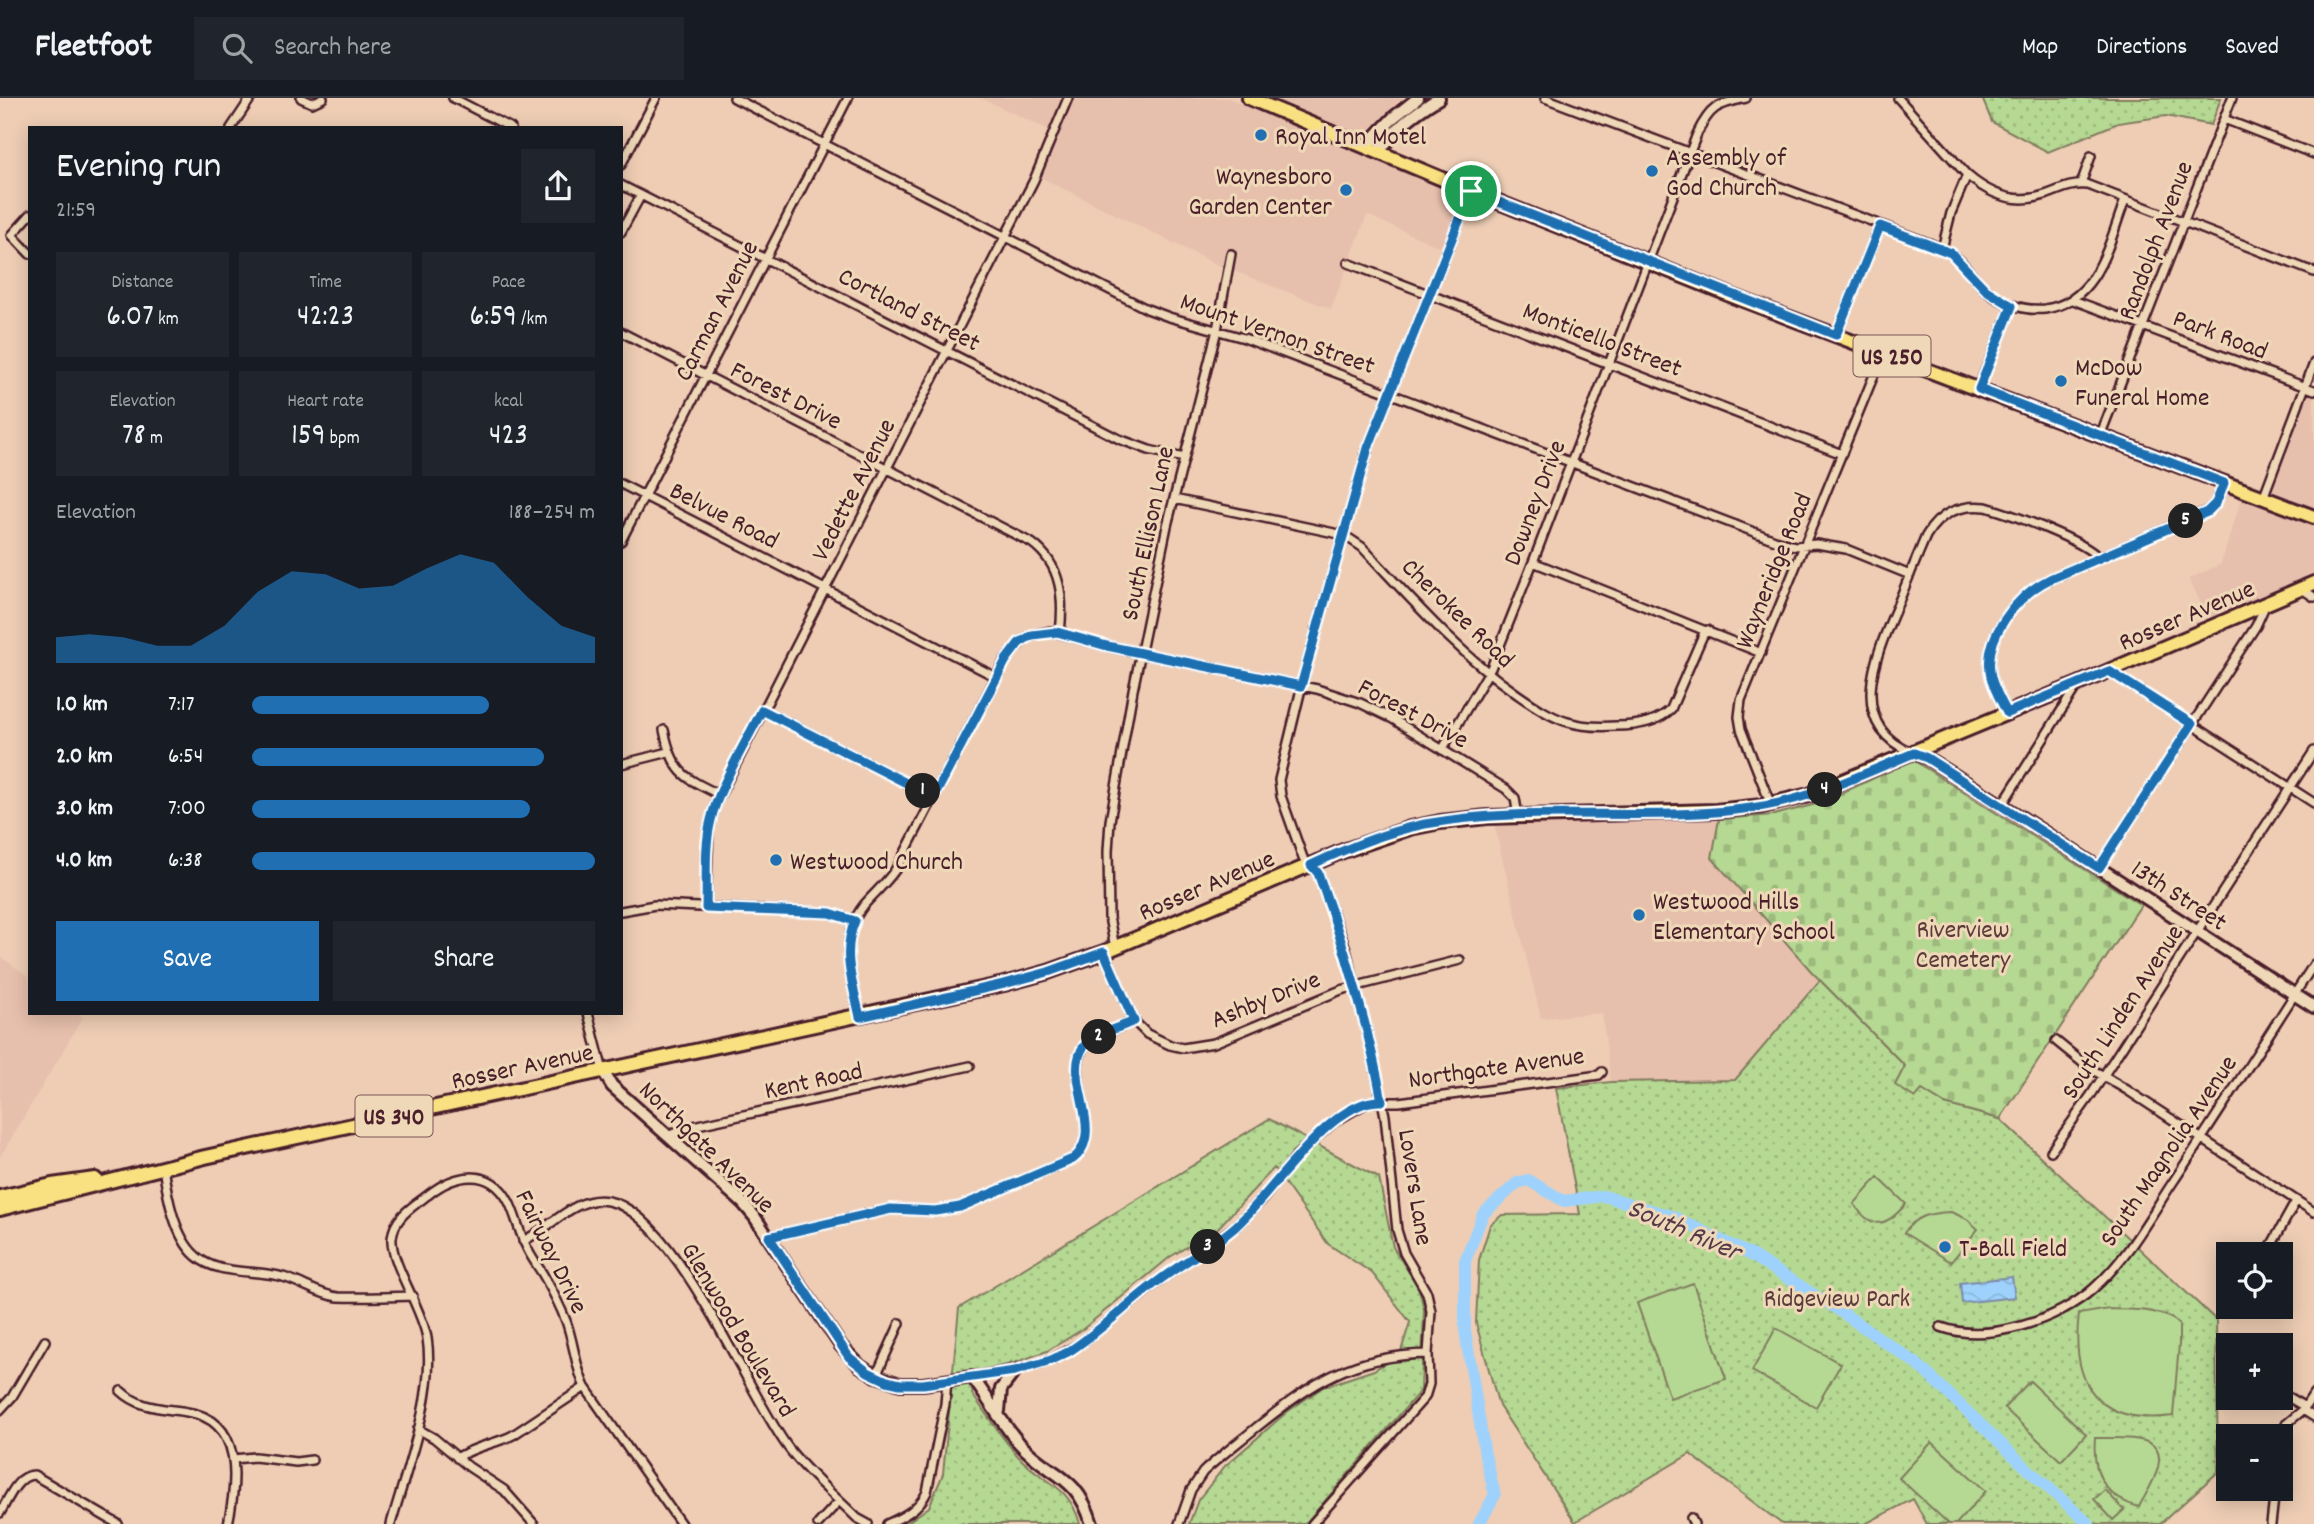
<!DOCTYPE html>
<meta charset="utf-8">
<style>
body{margin:0;font-family:Dekko,sans-serif;background:#20242c;color:#f1f3f6;height:100vh;display:flex;flex-direction:column;font-size:26px;white-space:nowrap}
*{box-sizing:border-box;margin:0}
p{font-size:23px;color:#9ea1a6}
.icon{flex:none;width:38px;height:38px;fill:none;stroke:currentColor;stroke-width:2;stroke-linecap:round;stroke-linejoin:round}
.map{position:relative;flex:1;overflow:hidden}
.panel{position:absolute;left:28px;top:28px;width:595px;height:889px;display:flex;flex-direction:column;background:#171b24;border-radius:0px;box-shadow:0 4px 18px #0003}
.panel>*{flex:none}
.controls{position:absolute;left:2216px;top:1144px;display:grid;gap:14px}
.controls a{display:grid;place-items:center;width:77px;height:77px;border-radius:0px;background:#171b24;box-shadow:0 4px 18px #0003;font-size:35px}
.pin{position:absolute;display:grid;place-items:center;width:60px;height:60px;color:#fff;margin:-30px;border:4px solid #fff;border-radius:50%;box-shadow:0 2px 7px #0007}
.km{position:absolute;width:35px;height:35px;margin:-18px;border-radius:50%;background:#222;color:#fff;font-size:19px;line-height:35px;text-align:center}
.round{display:grid;place-items:center;flex:none;width:74px;height:74px;border-radius:0px;background:#20242c}
.head{display:flex;align-items:center;justify-content:space-between;height:119px;padding:0 28px}
h1{font-size:38px;font-weight:600;line-height:52px}
.figures{display:grid;grid-template-columns:repeat(3,1fr);gap:10px;height:119px;padding:7px 28px}
.figures div{display:grid;align-content:center;border-radius:0px;background:#20242c;text-align:center}
.figures b{font-size:30px;font-weight:600}
.figures small{font-size:19px;font-weight:400}
.figures p{font-size:19px}
.chart{height:196px;padding:14px 28px}
.chart p{display:flex;justify-content:space-between}
.chart svg{width:100%;height:126px;margin-top:7px;fill:#1f6fb2;opacity:.7}
.primary-button{display:flex;gap:14px;margin-top:auto;padding:14px 28px}
.primary-button a{flex:1;height:80px;border-radius:0px;background:#1f6fb2;color:#fff;font-size:28px;font-weight:600;line-height:80px;text-align:center}
.primary-button a+a{background:#20242c;color:#f1f3f6}
ul{padding:0 28px;list-style:none;font-size:23px}
li{display:grid;grid-template-columns:112px 84px 1fr;align-items:center;height:52px}
li i{height:18px;border-radius:9px;background:#1f6fb2}
header{display:flex;align-items:center;gap:42px;box-sizing:border-box;height:98px;padding:0 35px;background:#171b24;border-bottom:2px solid #363941}
header strong{font-size:33px}
nav{display:flex;gap:38px;margin-inline-start:auto;font-size:24px}
.search{width:490px;height:63px;background:#20242c;display:flex;align-items:center;gap:18px;box-sizing:border-box;padding:0 24px;border-radius:0px;color:#9ea1a6;font-size:26px}
.map>svg:first-child{display:block}
.built{fill:#e7bfad}
.grass{fill:url(#grass-dots);stroke:#807c5e;stroke-width:2}
.cemetery{fill:url(#cemetery-stones);stroke:#807c5e;stroke-width:2}
.pitch{fill:#b5d892;stroke:#807c5e;stroke-width:2}
.water{fill:url(#water-waves);stroke:#7c8aa8;stroke-width:2}
.lines{fill:none;stroke-linecap:round;stroke-linejoin:round}
.river{stroke:#9ed2fc;stroke-width:12}
.street-casing{stroke:#4a1f2b;stroke-width:12}
.secondary-casing{stroke:#4a1f2b;stroke-width:16}
.primary-casing{stroke:#4a1f2b;stroke-width:18}
.street{stroke:#eed8b7;stroke-width:7}
.secondary{stroke:#eed8b7;stroke-width:10}
.primary{stroke:#f9e181;stroke-width:12}
.route-casing{stroke:#fff;stroke-width:14}
.route{stroke:#1f6fb2;stroke-width:9}
.poi-dot{fill:#1f6fb2;stroke:#eed8b7;stroke-width:2.5}
.labels{text-anchor:middle;stroke-width:6;stroke-linejoin:round;paint-order:stroke}
.shield{fill:#eed8b7;stroke:#7b5655;stroke-width:2}
.shield-label{font-size:24px;font-weight:bold;fill:#4a1f2b}
.poi-label{font-size:26px;fill:#4a1f2b;stroke:#eed8b7;text-anchor:start}
.street-label{font-size:26px;fill:#4a1f2b;stroke:#eed8b7}
.park-label{font-size:26px;fill:#5a3b3a;stroke:#eed8b7}
.water-label{font-size:28px;font-style:italic;fill:#573a4a;stroke:#eed8b7}
</style>
<header>
<strong>Fleetfoot</strong>
<div class="search"><svg class="icon" aria-label="search" viewBox="0 0 24 24"><circle cx="10" cy="10" r="6"/><path d="M15 15l6 6"/></svg>Search here</div>
<nav><a>Map</a><a>Directions</a><a>Saved</a></nav>
</header>
<div class="map">
<svg width="2314" height="1426" viewBox="0 0 2314 1426">
<defs>
<pattern id="grass-dots" width="8" height="8" patternUnits="userSpaceOnUse" patternTransform="scale(1.75)"><rect width="8" height="8" fill="#b5d892"/><path d="M2 2h.1M6 6h.1" fill="none" stroke="#9db97e" stroke-width="1.8" stroke-linecap="round"/></pattern>
<pattern id="cemetery-stones" width="16" height="16" patternUnits="userSpaceOnUse" patternTransform="scale(1.75)"><rect width="16" height="16" fill="#b5d892"/><path d="M2 7V4a2 2 0 0 1 4 0v3zM10 15v-3a2 2 0 0 1 4 0v3z" fill="#9db97e"/></pattern>
<pattern id="water-waves" width="16" height="10" patternUnits="userSpaceOnUse" patternTransform="scale(1.75)"><rect width="16" height="10" fill="#9ed2fc"/><path d="M0 5q4-4 8 0t8 0" fill="none" stroke="#8ab4d8"/></pattern>
</defs>
<rect width="100%" height="100%" fill="#eecdb4"/>
<filter id="ink" filterUnits="userSpaceOnUse"><feTurbulence type="fractalNoise" baseFrequency=".0143" numOctaves="2"/><feDisplacementMap in="SourceGraphic" scale="14" xChannelSelector="R" yChannelSelector="G"/><feConvolveMatrix kernelMatrix="1 2 1 2 8 2 1 2 1" color-interpolation-filters="sRGB"/></filter>
<g filter="url(#ink)">
<path class="built" d="M 981,0 L 1228,0 L 1462,98 L 1442,150 L 1367,117 L 1331,211 L 1216,166 L 1032,75 L 1049,32 Z
M 1271,0 L 1404,0 L 1396,5 L 1363,38 Z
M 2308,295 L 2314,297 L 2314,477 L 2209,522 L 2189,481 L 2221,466 L 2246,387 L 2270,396 Z
M 1719,721 L 1712,760 L 1820,882 L 1735,982 L 1611,984 L 1602,915 L 1541,920 L 1494,726 Z
M 0,858 L 30,880 L 30,915 L 77,915 L 83,919 L 0,1059 Z"/>
<path class="grass" d="M 1982,0 L 2221,0 L 2211,27 L 2166,18 L 2118,25 L 2048,54 L 1992,24 Z
M 1820,882 L 1905,968 L 1896,987 L 1921,991 L 1945,1006 L 2000,1021 L 2216,1222 L 2218,1374 L 2160,1426 L 1927,1426 L 1913,1401 L 1865,1426 L 1782,1426 L 1690,1356 L 1575,1424 L 1499,1308 L 1476,1225 L 1479,1162 L 1490,1127 L 1502,1117 L 1580,1116 L 1556,990 L 1611,984 L 1735,982 Z
M 1269,1021 L 1379,1080 L 1393,1149 L 1419,1190 L 1424,1212 L 1421,1292 L 1305,1426 L 1189,1426 L 1198,1402 L 1225,1368 L 1287,1314 L 1323,1289 L 1374,1272 L 1387,1264 L 1398,1263 L 1410,1224 L 1372,1175 L 1328,1146 L 1274,1070 L 1218,1130 L 1170,1159 L 1083,1231 L 1047,1253 L 1006,1268 L 976,1273 L 972,1296 C 987,1317 1001,1339 1018,1358 C 1042,1385 1069,1385 1080,1426 L 905,1426 L 929,1409 L 943,1376 L 959,1210 Z"/>
<path class="cemetery" d="M 1913,662 L 2141,807 L 2000,1021 L 1945,1006 L 1922,992 L 1915,1000 L 1895,987 L 1905,968 L 1811,873 L 1712,760 L 1719,721 L 1774,717 L 1820,705 Z"/>
<path class="pitch" d="M 1878,1079 L 1906,1106 C 1886,1129 1872,1133 1854,1106 Z
M 1951,1114 L 1967,1121 L 1978,1131 L 1951,1164 L 1904,1135 C 1916,1117 1930,1115 1951,1114 Z
M 1693,1185 L 1726,1281 L 1670,1300 L 1637,1205 Z
M 2109,1211 C 2130,1212 2163,1210 2179,1226 L 2179,1246 L 2173,1318 C 2098,1328 2070,1286 2079,1216 Z
M 1776,1230 L 1841,1266 L 1816,1309 L 1752,1273 Z
M 2030,1283 L 2086,1336 L 2061,1363 L 2004,1310 Z
M 2095,1340 C 2116,1341 2167,1333 2158,1369 C 2155,1383 2145,1397 2139,1409 C 2104,1400 2092,1375 2095,1340 Z
M 1932,1344 L 1986,1393 L 1956,1426 L 1949,1426 L 1899,1380 Z
M 2105,1392 L 2124,1412 L 2113,1422 L 2094,1401 Z"/>
<path class="water" d="M 2012,1179 L 2015,1199 L 1962,1205 L 1960,1185 Z"/>
<g class="lines">
<path class="river" d="M 1479,1426 L 1495,1397 L 1485,1357 L 1465,1232 L 1465,1163 L 1483,1116 L 1517,1085 L 1528,1082 L 1564,1103 L 1604,1098 L 1674,1119 L 1753,1158 L 1840,1213 L 1917,1266 L 2030,1373 L 2089,1426"/>
<g class="street-casing">
<path id="street" d="M 301,0 L 312,5 L 323,0
M 453,0 L 511,30
M 734,0 L 1147,211 L 1169,219 L 1244,240 L 1775,442 L 1795,448 L 1816,446 L 1846,451 L 1910,477
M 1545,0 L 1929,145 C 1938,149 1949,153 1957,160 C 1969,170 1976,185 1989,195 C 2006,207 2024,213 2045,211 C 2098,204 2109,144 2125,102
M 1898,0 L 1967,77 C 1989,96 2016,107 2045,97 C 2060,92 2071,85 2088,87 L 2314,174
M 2224,21 L 2314,56
M 231,30 L 251,0
M 621,67 L 656,0
M 2081,86 L 2091,58
M 621,87 L 1119,341 L 1149,352 L 1184,360
M 30,117 L 12,137 L 30,156
M 621,134 L 641,97
M 1942,151 L 1951,115 L 1967,77
M 1348,165 L 1842,356
M 2073,202 L 2314,292
M 621,234 L 1032,445 C 1062,467 1064,501 1060,535
M 1836,237 L 1880,128
M 1978,291 L 2012,208
M 2100,338 L 2232,0
M 621,386 L 996,579
M 2263,400 L 2314,265
M 1174,401 L 1339,436 L 1350,441 L 1362,449 C 1411,501 1458,555 1517,596 C 1533,607 1550,619 1568,624 C 1584,629 1600,629 1616,628 C 1635,628 1657,625 1671,611 L 1703,537 L 1708,532
M 621,443 L 848,0
M 1533,464 L 1761,555
M 2302,491 L 2314,499
M 2109,573 L 2314,705
M 763,612 L 934,699
M 2007,615 C 2002,604 1994,592 1991,579 C 1982,539 2017,497 2050,481 L 2207,413 L 2216,405 L 2224,385
M 664,632 C 673,675 683,679 720,697
M 1442,652 L 1491,570 L 1533,464 L 1697,36 C 1710,9 1717,6 1746,0
M 1911,654 C 1844,626 1877,555 1897,508 C 1907,484 1916,461 1926,438 C 1939,415 1961,406 1986,409 C 2011,416 2083,442 2099,460
M 621,666 L 669,654
M 1771,707 L 1741,631 L 1739,619 L 1741,602 L 1883,255
M 2002,707 L 2078,586
M 2099,770 L 2256,528 L 2265,508
M 706,810 L 709,731 L 715,707 L 1034,82 L 1068,0
M 621,813 L 655,807 L 830,815 L 855,823
M 1115,850 L 1109,819 L 1108,753 L 1110,723 L 1133,592 L 1167,428 L 1217,232 L 1231,156
M 1104,854 L 1134,923 L 1147,936 L 1170,947 L 1183,950 L 1214,945 L 1341,892 L 1460,862
M 588,915 L 603,973
M 860,918 C 851,881 837,841 864,807 C 876,793 890,782 899,766 L 1005,562 L 1024,541 L 1032,537 L 1050,533 L 1106,548 L 1317,591 L 1360,605 L 1391,620 L 1506,691 L 1515,700 L 1518,718
M 2056,943 L 2088,969 L 2127,992 L 2314,1114
M 667,1038 L 693,1028 L 970,968
M 2051,1053 L 2091,997 L 2314,653
M 163,1069 C 167,1096 174,1139 196,1158 C 218,1178 256,1171 283,1179 C 302,1184 319,1197 338,1199 C 363,1200 389,1199 413,1198
M 769,1139 L 891,1111 L 935,1113 L 960,1109 L 1073,1061 C 1110,1033 1053,966 1093,941 L 1134,923
M 523,1143 C 550,1131 575,1097 608,1103 C 674,1114 747,1294 787,1348 C 806,1374 834,1397 857,1420 L 868,1426
M 2266,1157 L 2296,1103
M 1941,1229 C 1987,1246 2059,1222 2094,1190 C 2127,1161 2149,1120 2173,1084 C 2221,1012 2267,939 2314,866
M 876,1278 L 900,1225
M 972,1279 L 1031,1268 L 1051,1262 L 1081,1245 L 1160,1182 L 1236,1128 L 1262,1102 L 1298,1056 L 1334,1024 L 1368,1004 L 1399,1004 L 1599,977 L 1602,974
M 121,1293 C 140,1311 163,1310 187,1314 C 244,1322 237,1384 228,1426
M 2281,1295 L 2305,1309
M 0,1312 L 12,1299 L 45,1243
M 2303,1312 L 2314,1319
M 418,1331 L 434,1340 L 469,1369 L 504,1392 L 534,1426
M 2280,1348 L 2285,1327 L 2303,1312 L 2314,1295
M 457,1360 C 474,1348 496,1346 513,1337 L 585,1289
M 233,1361 L 255,1359 L 296,1364 L 312,1362
M 0,1415 C 8,1402 17,1377 34,1377 L 118,1426
M 1691,1420 L 1694,1426
M 391,1426 C 406,1372 436,1295 427,1240 C 422,1210 390,1164 392,1140 C 394,1119 413,1108 428,1097 C 454,1076 490,1068 509,1104 C 516,1118 519,1134 526,1148 C 531,1160 539,1169 545,1180 C 553,1194 560,1208 566,1223 C 574,1245 575,1268 585,1289 L 681,1426
M 818,1426 L 839,1403
M 887,1426 C 903,1419 919,1411 927,1394 L 945,1306 L 947,1283
M 1179,1426 L 1191,1392 L 1203,1374 C 1220,1358 1239,1344 1257,1329 C 1315,1283 1351,1258 1428,1256
M 1312,1426 L 1425,1299 L 1429,1286 L 1428,1256 L 1431,1213 L 1427,1195 L 1404,1155 L 1397,1132 L 1385,1018 L 1370,945 L 1345,848 L 1318,775 L 1303,760 L 1281,698 L 1279,682 L 1308,562 L 1368,350 L 1471,93
M 2271,1426 L 2275,1391"/>
</g>
<g class="secondary-casing">
<path id="secondary" d="M 1365,49 L 1394,19 L 1418,0
M 1379,55 C 1394,30 1415,15 1439,0
M 1914,655 L 1927,660 L 2002,707 L 2314,909
M 603,973 L 612,988 L 743,1105 L 754,1118 L 841,1248 L 860,1268 L 876,1278 L 900,1286 L 923,1286 L 972,1279 C 988,1300 1002,1326 1020,1346 C 1050,1379 1077,1375 1092,1426
M 999,1313 L 1001,1291 L 1015,1273"/>
</g>
<g class="primary-casing">
<path id="primary" d="M 1249,0 L 1471,93 L 1735,199 L 2314,419
M 0,1099 L 52,1087 L 95,1081
M 0,1111 L 205,1059 L 1004,886 L 1048,874 L 1104,854 L 1343,753 L 1410,730 L 1440,724 L 1487,719 L 1716,713 L 1762,708 L 1809,697 L 2078,586 L 2314,485"/>
</g>
<use href="#street" class="street"/>
<use href="#secondary" class="secondary"/>
<use href="#primary" class="primary"/>
</g>
</g>
<g class="lines" filter="url(#ink)">
<g class="route-casing">
<path id="route" d="M 1471,93 L 1836,237 L 1880,128 L 1951,155 L 1986,192 L 2012,208 L 1979,291 L 2224,385 L 2216,405 L 2207,414 L 2050,481 C 2017,497 1982,540 1991,579 C 1994,592 2002,604 2007,615 L 2109,573 L 2192,626 L 2099,770 L 1927,660 L 1914,655 C 1865,675 1817,699 1764,708 C 1653,727 1537,705 1425,726 C 1385,734 1348,750 1311,767 L 1318,775 C 1346,852 1367,922 1382,1003 C 1331,999 1271,1098 1235,1129 C 1212,1149 1185,1163 1161,1181 C 1129,1204 1101,1233 1068,1254 L 1051,1262 L 1015,1273 L 923,1286 L 900,1286 L 887,1283 L 868,1274 L 849,1259 L 769,1139 L 891,1111 L 935,1113 L 960,1109 L 1073,1061 C 1108,1034 1060,977 1085,947 C 1096,935 1120,930 1134,923 L 1104,854 L 1048,874 L 1004,886 L 860,919 C 853,886 841,855 855,823 L 830,815 L 706,810 C 707,781 704,749 711,722 C 718,690 747,643 762,612 L 934,699 L 1006,562 L 1019,545 L 1032,537 L 1057,534 L 1107,548 L 1301,588 L 1368,350 Z"/>
</g>
<use href="#route" class="route"/>
</g>
<g class="poi-dot">
<circle cx="1261" cy="37" r="7"/>
<circle cx="1652" cy="73" r="7"/>
<circle cx="1346" cy="92" r="7"/>
<circle cx="2061" cy="283" r="7"/>
<circle cx="776" cy="762" r="7"/>
<circle cx="1639" cy="817" r="7"/>
<circle cx="1945" cy="1149" r="7"/>
</g>
<g class="labels">
<g class="shield">
<rect x="1853.5" y="237.5" width="77" height="41" rx="5"/>
<rect x="355.5" y="997.5" width="77" height="41" rx="5"/>
</g>
<g class="shield-label">
<text x="1892" y="266">US 250</text>
<text x="394" y="1026">US 340</text>
</g>
<g class="poi-label">
<text x="1275" y="46">Royal Inn Motel</text>
<text x="1666" y="67">Assembly of<tspan x="1666" dy="30">God Church</tspan></text>
<text x="1332" y="86" text-anchor="end">Waynesboro<tspan x="1332" dy="30">Garden Center</tspan></text>
<text x="2075" y="277">McDow<tspan x="2075" dy="30">Funeral Home</tspan></text>
<text x="790" y="771">Westwood Church</text>
<text x="1653" y="811">Westwood Hills<tspan x="1653" dy="30">Elementary School</tspan></text>
<text x="1959" y="1158">T-Ball Field</text>
</g>
<g class="street-label">
<text transform="translate(2154 142) rotate(-69)" y="9">Randolph Avenue</text>
<text transform="translate(910 210) rotate(27)" y="9">Cortland Street</text>
<text transform="translate(715 212) rotate(-63)" y="9">Carman Avenue</text>
<text transform="translate(1278 234) rotate(19)" y="9">Mount Vernon Street</text>
<text transform="translate(2221 235) rotate(21)" y="9">Park Road</text>
<text transform="translate(1603 240) rotate(21)" y="9">Monticello Street</text>
<text transform="translate(787 296) rotate(27)" y="9">Forest Drive</text>
<text transform="translate(852 391) rotate(-63)" y="9">Vedette Avenue</text>
<text transform="translate(1533 404) rotate(-69)" y="9">Downey Drive</text>
<text transform="translate(725 416) rotate(27)" y="9">Belvue Road</text>
<text transform="translate(1146 435) rotate(-78)" y="9">South Ellison Lane</text>
<text transform="translate(1772 472) rotate(-68)" y="9">Wayneridge Road</text>
<text transform="translate(1459 514) rotate(44)" y="9">Cherokee Road</text>
<text transform="translate(2186 516) rotate(-23)" y="9">Rosser Avenue</text>
<text transform="translate(1414 614) rotate(28)" y="9">Forest Drive</text>
<text transform="translate(1206 786) rotate(-23)" y="9">Rosser Avenue</text>
<text transform="translate(2180 796) rotate(33)" y="9">13th Street</text>
<text transform="translate(1265 900) rotate(-22)" y="9">Ashby Drive</text>
<text transform="translate(2121 913) rotate(-57)" y="9">South Linden Avenue</text>
<text transform="translate(522 967) rotate(-12)" y="9">Rosser Avenue</text>
<text transform="translate(1496 968) rotate(-8)" y="9">Northgate Avenue</text>
<text transform="translate(813 981) rotate(-12)" y="9">Kent Road</text>
<text transform="translate(708 1048) rotate(44)" y="9">Northgate Avenue</text>
<text transform="translate(2167 1052) rotate(-56)" y="9">South Magnolia Avenue</text>
<text transform="translate(1417 1089) rotate(81)" y="9">Lovers Lane</text>
<text transform="translate(553 1153) rotate(64)" y="9">Fairway Drive</text>
<text transform="translate(740 1231) rotate(59)" y="9">Glenwood Boulevard</text>
</g>
<g class="park-label">
<text x="1963" y="839">Riverview<tspan x="1963" dy="30">Cemetery</tspan></text>
<text x="1837" y="1208">Ridgeview Park</text>
</g>
<g class="water-label">
<text transform="translate(1685 1130) rotate(23)" y="10">South River</text>
</g>
</g>
</svg>
<div class="controls">
<a><svg class="icon" aria-label="locate" viewBox="0 0 24 24"><circle cx="12" cy="12" r="6"/><path d="M12 2v4M12 18v4M2 12h4M18 12h4"/></svg></a>
<a>+</a>
<a>−</a>
</div>
<div class="pin" style="left:1471px;top:93px;background:#1e9e55"><svg class="icon" aria-label="arrive" viewBox="0 0 24 24"><path d="M6 21V4h12l-3 4 3 4H6"/></svg></div>
<b class="km" style="left:923px;top:693px">1</b>
<b class="km" style="left:1099px;top:939px">2</b>
<b class="km" style="left:1208px;top:1149px">3</b>
<b class="km" style="left:1825px;top:692px">4</b>
<b class="km" style="left:2186px;top:423px">5</b>
<section class="panel">
<div class="head"><div><h1>Evening run</h1><p>21:59</p></div><a class="round"><svg class="icon" aria-label="share" viewBox="0 0 24 24"><path d="M12 15V3M7 8l5-5 5 5M5 13v7h14v-7"/></svg></a></div>
<div class="figures">
<div><p>Distance</p><b>6.07<small> km</small></b></div>
<div><p>Time</p><b>42:23</b></div>
<div><p>Pace</p><b>6:59<small> /km</small></b></div>
</div>
<div class="figures">
<div><p>Elevation</p><b>78<small> m</small></b></div>
<div><p>Heart rate</p><b>159<small> bpm</small></b></div>
<div><p>kcal</p><b>423</b></div>
</div>
<div class="chart"><p><span>Elevation</span>188–254 m</p>
<svg viewBox="0 0 160 44" preserveAspectRatio="none"><path d="M0 44V35L10 34L20 35L30 38L40 38L50 31L60 19L70 12L80 13L90 18L100 17L110 11L120 6L130 9L140 21L150 31L160 35V44z"/></svg>
</div>
<ul>
<li><b>1.0 km</b>7:17<i style="width:69%"></i></li>
<li><b>2.0 km</b>6:54<i style="width:85%"></i></li>
<li><b>3.0 km</b>7:00<i style="width:81%"></i></li>
<li><b>4.0 km</b>6:38<i style="width:100%"></i></li>
</ul>
<div class="primary-button"><a>Save</a><a>Share</a></div>
</section>
</div>
